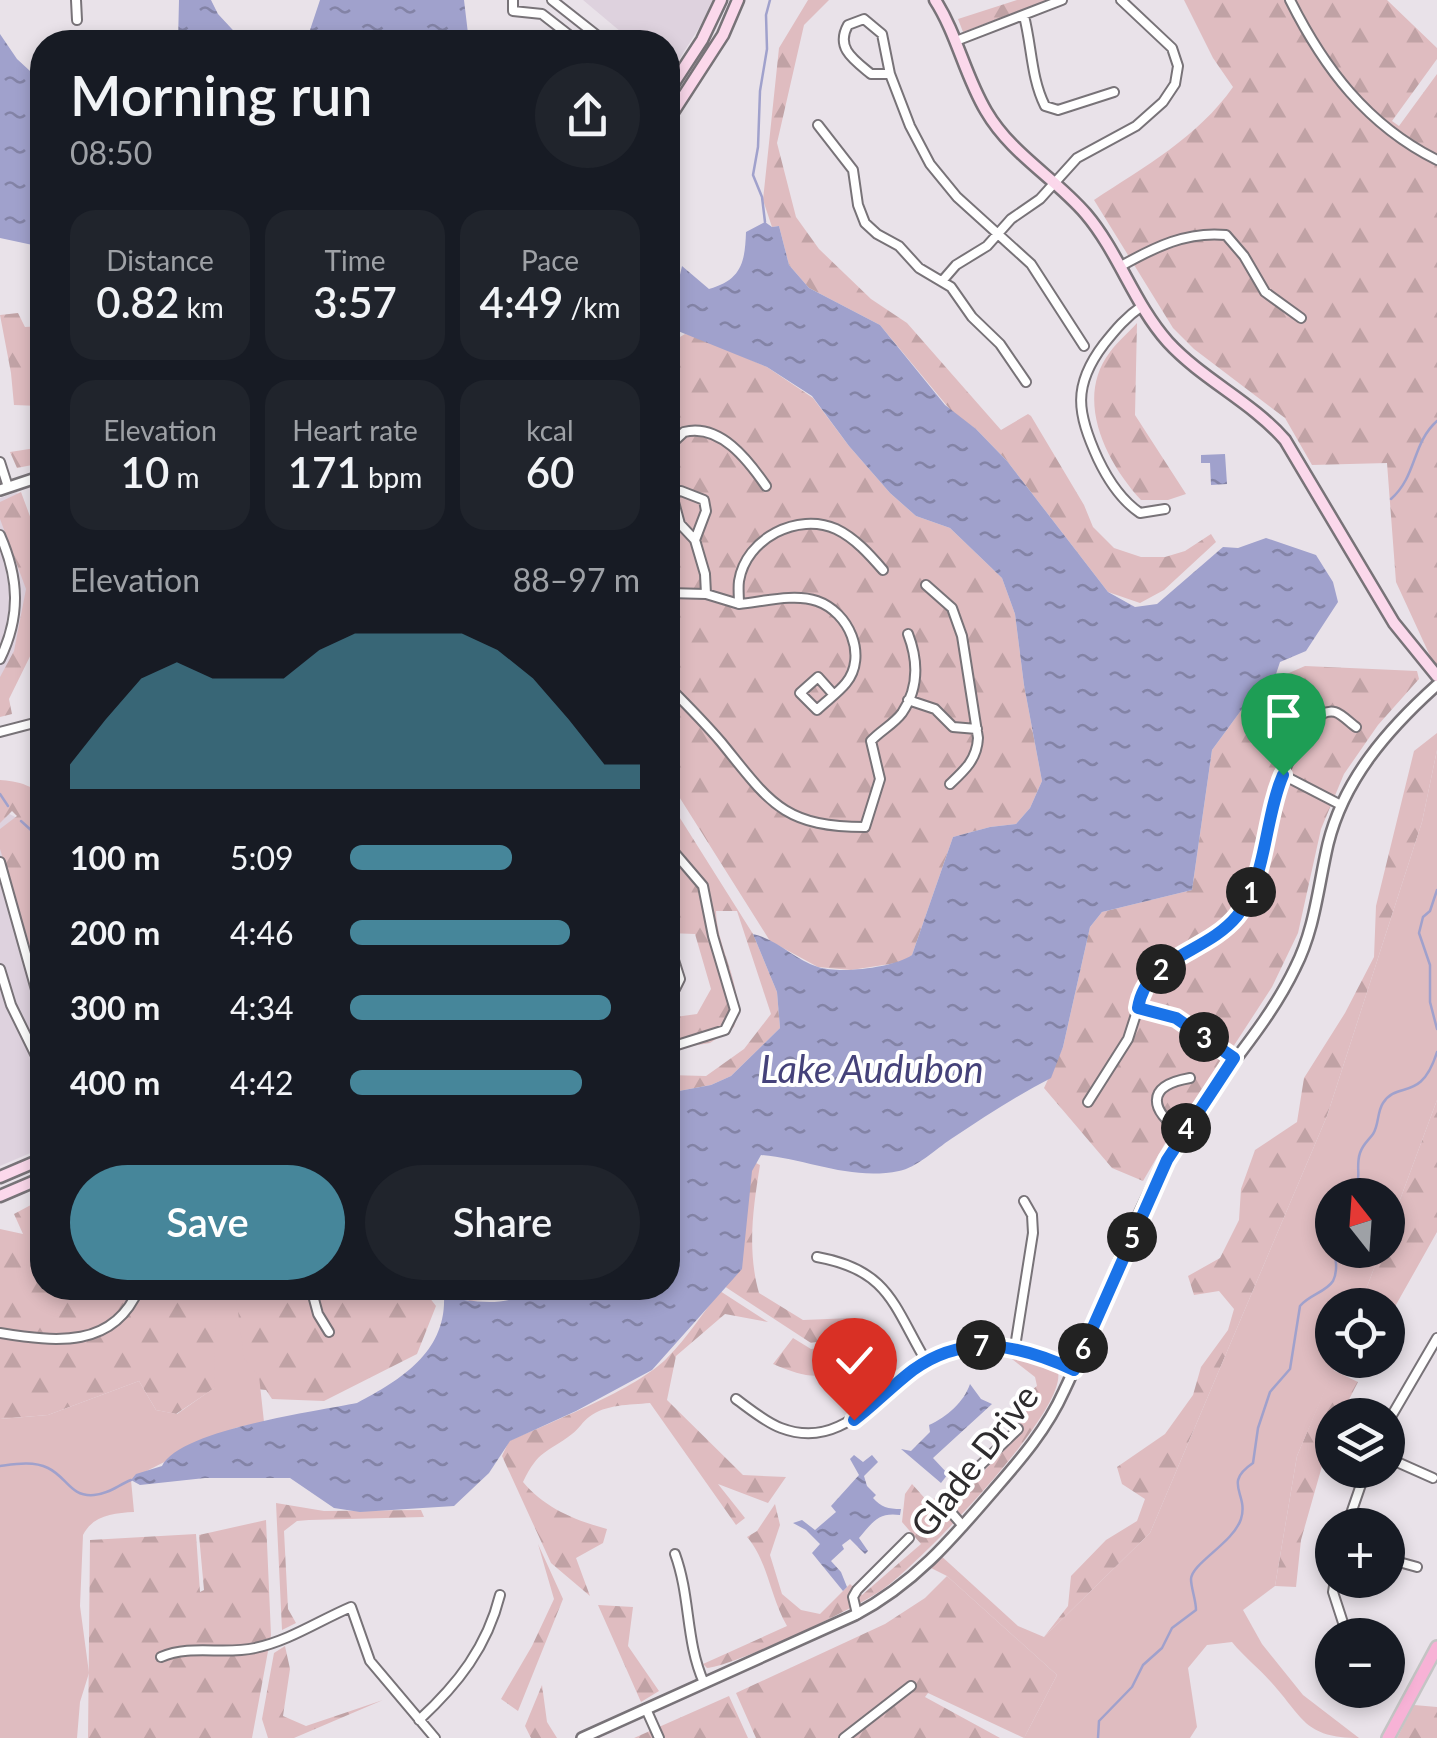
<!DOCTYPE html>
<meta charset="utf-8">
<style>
body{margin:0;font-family:Lato,sans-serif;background:#20242c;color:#f1f3f6;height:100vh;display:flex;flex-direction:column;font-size:38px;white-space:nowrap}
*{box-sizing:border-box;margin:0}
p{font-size:32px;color:#9ea1a6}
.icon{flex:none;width:55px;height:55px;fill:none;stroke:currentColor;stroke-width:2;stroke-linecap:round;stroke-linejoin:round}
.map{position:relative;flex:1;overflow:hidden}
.panel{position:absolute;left:30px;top:30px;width:650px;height:1270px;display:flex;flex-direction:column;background:#171b24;border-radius:40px;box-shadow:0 5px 15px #0003}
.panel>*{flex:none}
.needle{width:65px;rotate:343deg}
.controls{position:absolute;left:1315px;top:1178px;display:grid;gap:20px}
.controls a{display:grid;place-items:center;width:90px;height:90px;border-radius:50%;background:#171b24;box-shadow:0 5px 15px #0003;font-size:50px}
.pin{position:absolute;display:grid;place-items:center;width:85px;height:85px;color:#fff;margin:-102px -42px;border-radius:50% 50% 50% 0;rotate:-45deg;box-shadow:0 0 10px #0007}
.pin .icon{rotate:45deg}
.km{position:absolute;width:50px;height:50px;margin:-25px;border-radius:50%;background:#222;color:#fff;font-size:28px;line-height:50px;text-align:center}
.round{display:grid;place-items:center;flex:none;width:105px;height:105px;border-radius:52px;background:#20242c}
.overview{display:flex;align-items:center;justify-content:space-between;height:170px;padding:0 40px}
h1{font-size:55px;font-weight:600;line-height:75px}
.metrics{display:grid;grid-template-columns:repeat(3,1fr);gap:15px;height:170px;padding:10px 40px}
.metrics div{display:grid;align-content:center;border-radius:25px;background:#20242c;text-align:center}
.metrics b{font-size:42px;font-weight:600}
.metrics small{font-size:28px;font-weight:400}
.metrics p{font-size:28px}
.chart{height:280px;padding:20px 40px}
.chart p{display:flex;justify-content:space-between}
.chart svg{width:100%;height:180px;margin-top:10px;fill:#46869a;opacity:.7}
.button{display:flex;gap:20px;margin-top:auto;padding:20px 40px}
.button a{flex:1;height:115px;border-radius:60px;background:#46869a;color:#fff;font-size:40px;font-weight:600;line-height:115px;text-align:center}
.button a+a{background:#20242c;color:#f1f3f6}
ul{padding:0 40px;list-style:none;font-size:32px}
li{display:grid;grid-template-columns:160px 120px 1fr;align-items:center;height:75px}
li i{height:25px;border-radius:12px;background:#46869a}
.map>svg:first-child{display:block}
.built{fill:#ded2de}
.forest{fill:url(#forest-firs)}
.park{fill:#dfbcc0}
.water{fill:url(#water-ripples)}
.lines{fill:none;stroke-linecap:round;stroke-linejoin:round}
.stream{stroke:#a0a1cc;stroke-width:2.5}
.minor-casing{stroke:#787378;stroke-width:12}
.tertiary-casing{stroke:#787378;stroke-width:14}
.secondary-casing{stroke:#787378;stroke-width:15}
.primary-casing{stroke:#c4c4c4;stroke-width:16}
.minor{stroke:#fff;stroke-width:8}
.tertiary{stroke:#fff;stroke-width:9}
.secondary{stroke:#fbd8eb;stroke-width:10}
.primary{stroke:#f7b2d6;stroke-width:11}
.route-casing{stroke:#fff;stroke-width:20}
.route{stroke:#1a73e8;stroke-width:12}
.labels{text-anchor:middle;stroke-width:8;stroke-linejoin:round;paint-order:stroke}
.street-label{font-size:35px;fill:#2e2c2e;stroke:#fff}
.water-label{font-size:38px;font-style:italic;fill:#45427a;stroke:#fff}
</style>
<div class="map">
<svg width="1437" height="1738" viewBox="0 0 1437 1738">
<defs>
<pattern id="forest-firs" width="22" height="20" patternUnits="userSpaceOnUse" patternTransform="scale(2.5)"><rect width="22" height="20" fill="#dfbcc0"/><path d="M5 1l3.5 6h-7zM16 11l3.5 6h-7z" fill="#c0a2a5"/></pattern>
<pattern id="water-ripples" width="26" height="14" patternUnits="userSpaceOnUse" patternTransform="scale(2.5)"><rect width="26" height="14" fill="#a0a1cc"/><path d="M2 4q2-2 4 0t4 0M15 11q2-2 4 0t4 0" fill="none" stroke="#8383a6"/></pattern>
</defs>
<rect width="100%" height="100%" fill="#e9e2e9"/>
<path class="built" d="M 583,0 L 713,0 L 709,12 L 668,77 L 668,42 L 633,42 Z
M 17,492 L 42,557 L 0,703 L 0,498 Z
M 0,809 L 42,831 L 42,1148 L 0,1166 Z"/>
<path class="forest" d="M 808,0 L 829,0 L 804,25 L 777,143 L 796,217 L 819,249 L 871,299 L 907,323 L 1001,430 L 1028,414 L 1031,416 L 1084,505 L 1093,527 L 1114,548 L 1141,557 L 1165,557 L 1185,551 L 1211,534 L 1216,542 L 1164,590 L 1140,603 L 1108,592 L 1007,461 L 976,429 L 953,413 L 880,325 L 809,288 L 789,265 L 779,226 L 772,227 L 763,200 L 779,48 Z
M 1017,0 L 1048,0 L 963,32 L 958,19 Z
M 1184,0 L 1387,0 L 1437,48 L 1437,59 L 1392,121 L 1399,126 L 1437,74 L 1437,671 L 1396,582 L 1387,463 L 1312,465 L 1285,418 L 1194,349 L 1173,328 L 1094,200 C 1144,167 1198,137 1233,87 L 1213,58 Z
M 18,313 L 25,327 L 42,326 L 42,421 L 39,406 L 14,405 L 11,373 L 0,315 Z
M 1137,323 L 1135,415 L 1186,494 L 1168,500 L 1141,500 C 1106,462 1074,399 1110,352 C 1118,341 1128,333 1137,323 Z
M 685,334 L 704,339 L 767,367 L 813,398 L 849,446 L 890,493 L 916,516 L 950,528 L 1002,578 L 1015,614 L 1024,685 L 1042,781 L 1030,808 L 1016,824 L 990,827 L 953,837 L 912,955 L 903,962 L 851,970 L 818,967 L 770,941 L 678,795 L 668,784 L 668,344 Z
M 42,447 L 42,463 L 17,468 L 10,452 Z
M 21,492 L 42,549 L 42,632 L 9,699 L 12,714 L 0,717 L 0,677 L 14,651 L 26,589 L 0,519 L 0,502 Z
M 1305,666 L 1417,671 L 1419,679 L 1378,725 L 1344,774 L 1321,829 L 1298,933 L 1272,987 L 1218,1070 L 1170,1135 L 1143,1181 L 1112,1168 L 1044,1088 L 1063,1047 L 1090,927 L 1102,912 L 1192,890 L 1212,750 L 1259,686 Z
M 1437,733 L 1437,750 L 1422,822 L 1327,1116 L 1150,1533 L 1044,1637 L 1068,1606 L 1071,1576 L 1106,1540 L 1137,1521 L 1145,1499 L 1122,1484 L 1117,1467 L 1165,1434 L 1193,1395 L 1201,1367 L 1228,1330 L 1234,1309 L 1219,1291 L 1194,1295 L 1188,1276 L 1220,1258 L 1239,1220 L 1241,1189 L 1255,1150 L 1297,1122 L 1304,1078 L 1345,1013 L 1374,957 L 1376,906 L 1414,751 Z
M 0,780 C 15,781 42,785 42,805 C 43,814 38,821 39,831 L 42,833 L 42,978 L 40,979 L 0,849 L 0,829 L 17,816 L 12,811 L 0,823 Z
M 668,799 L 753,934 L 777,992 L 780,1028 L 731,1076 L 711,1085 L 668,1093 L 668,1075 L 706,1076 L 744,1049 L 771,1014 L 737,911 L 716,911 C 717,951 747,989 734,1027 L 710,1043 L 668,1050 L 668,1018 L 697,1014 L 711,989 L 695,934 L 668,933 Z
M 1437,1100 L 1437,1232 L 1388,1319 L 1388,1305 L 1360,1305 L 1381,1250 L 1388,1250 L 1388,1232 Z
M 748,1159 L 760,1165 C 753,1208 747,1251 759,1293 L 803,1320 L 852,1318 L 861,1323 L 863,1352 C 827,1380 816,1382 773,1364 L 793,1338 L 811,1349 L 853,1342 L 852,1336 L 811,1343 L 724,1286 Z
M 42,1199 L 42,1288 L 422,1288 L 436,1306 L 417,1354 L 324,1401 L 272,1399 L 266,1390 L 219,1385 L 176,1414 L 156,1410 L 139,1381 L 48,1415 L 0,1419 L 0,1229 L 23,1234 L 14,1214 Z
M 459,1288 L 532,1288 L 523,1297 L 469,1301 Z
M 720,1291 L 768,1322 L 725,1314 L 676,1356 L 667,1400 L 743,1475 L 786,1477 L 768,1503 L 718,1484 L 745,1518 L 736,1525 L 650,1403 C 629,1405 606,1404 589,1417 C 583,1421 579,1429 572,1434 C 546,1454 539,1449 523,1482 C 545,1508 574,1520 607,1529 L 603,1543 L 576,1558 L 590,1596 L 551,1563 L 502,1456 L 509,1441 C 551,1422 637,1389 667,1358 C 687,1338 703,1313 720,1291 Z
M 1008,1356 L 1032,1360 L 1058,1372 C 1067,1412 918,1565 882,1590 C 854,1609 737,1665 707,1668 L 703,1664 L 787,1626 C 770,1597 768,1561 747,1537 L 757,1531 L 775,1504 L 780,1525 L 770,1555 L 782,1594 L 801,1610 L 820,1614 L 850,1584 L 862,1595 L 921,1544 L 902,1522 L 905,1494 L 912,1484 L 929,1503 L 948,1487 L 959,1496 L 1019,1435 L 1022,1425 L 1014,1416 L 1024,1407 L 1024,1396 L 1037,1386 L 1035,1377 Z
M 1333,1370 L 1358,1382 L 1341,1415 L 1332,1415 L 1332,1431 L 1301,1540 L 1296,1587 L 1275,1586 L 1297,1456 Z
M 276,1503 L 324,1511 L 421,1510 L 424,1517 L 309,1520 L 297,1521 L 284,1531 L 288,1609 L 296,1623 L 282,1630 Z
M 266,1520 L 271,1635 L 252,1738 L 88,1738 L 90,1540 L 196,1534 L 200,1592 L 204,1590 L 199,1535 Z
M 538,1544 L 563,1599 L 518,1711 L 501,1699 L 532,1646 L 554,1599 Z
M 947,1576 L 1057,1675 L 1024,1738 L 928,1693 L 925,1697 L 1000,1738 L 756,1738 L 736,1693 L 885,1624 L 925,1598 Z
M 598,1605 L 633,1607 L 628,1646 L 659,1691 L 641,1702 Z
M 285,1646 L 290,1669 L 283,1716 L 306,1726 L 383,1700 L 294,1738 L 268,1738 L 262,1719 L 274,1653 Z
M 542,1685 L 547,1722 L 557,1738 L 531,1738 L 525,1726 Z
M 729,1696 L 748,1738 L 634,1738 Z
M 1414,1705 L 1437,1707 L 1437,1738 L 1397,1738 Z"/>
<path class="park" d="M 1437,750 L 1437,1100 L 1388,1232 L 1388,1195 L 1332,1195 L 1332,1250 L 1381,1250 L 1360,1305 L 1332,1305 L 1332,1360 L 1338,1360 L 1297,1456 L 1275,1586 L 1243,1610 L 1262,1644 L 1303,1695 L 1359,1738 C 1304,1738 1303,1717 1271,1682 C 1259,1668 1244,1657 1232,1642 L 1207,1645 L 1188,1668 L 1197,1727 L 1190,1738 L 1024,1738 L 1057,1675 L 947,1576 L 927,1566 L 939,1554 L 1018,1626 L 1044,1637 L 1150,1533 L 1327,1116 L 1422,822 Z
M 216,1288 L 235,1288 L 244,1358 L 259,1376 L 264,1422 C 254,1424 242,1426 232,1429 C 220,1435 136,1475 131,1480 L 134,1512 C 114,1513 93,1515 83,1535 L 80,1606 L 89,1673 L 80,1702 L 77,1738 L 0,1738 L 0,1419 L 48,1415 L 139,1381 L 156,1410 L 177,1414 L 214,1388 Z"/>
<path class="water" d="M 179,0 L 211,0 L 218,14 L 244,42 L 178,42 Z
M 320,0 L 464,0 L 469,42 L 306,42 Z
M 0,34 L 17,59 L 42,82 L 42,247 L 0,238 Z
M 765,222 L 772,227 L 779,226 L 789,265 L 809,288 L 880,325 L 945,405 L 976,429 L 1007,461 L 1108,592 L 1135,607 L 1157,604 L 1223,547 L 1238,548 L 1266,538 L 1316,555 L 1333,582 L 1338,602 L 1306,651 L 1280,662 L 1276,674 L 1268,676 L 1259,686 L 1212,750 L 1192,890 L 1102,912 L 1090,927 L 1063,1047 L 1051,1078 C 1016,1096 984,1117 951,1139 C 936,1149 916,1168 899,1171 C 851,1181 807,1159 761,1155 L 752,1171 L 742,1269 L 652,1370 L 576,1411 L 510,1441 L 489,1473 L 454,1506 L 360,1512 L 334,1508 L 290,1478 L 205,1478 L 140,1485 L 131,1480 L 136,1474 L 162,1466 C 179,1430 317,1411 357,1403 C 403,1379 446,1351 444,1297 C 472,1301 510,1309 532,1288 L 668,1288 L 668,1093 L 711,1085 L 731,1076 L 780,1028 L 777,992 L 753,934 C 777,939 795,960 818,967 C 840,974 893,968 912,955 L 953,837 L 990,827 L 1016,824 L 1030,808 L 1042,781 L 1024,685 L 1015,614 L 1002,578 L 950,528 L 916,516 L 890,493 L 849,446 L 812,396 L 767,367 L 668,327 L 682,266 L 709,289 C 741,280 745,263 746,232 Z
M 1225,454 L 1227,484 L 1211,485 L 1210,463 L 1201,463 L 1201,455 Z
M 970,1384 L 981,1399 L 992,1404 L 933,1458 L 948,1474 L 941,1483 L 901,1449 L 911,1451 L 930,1432 L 929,1425 C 947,1417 964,1402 970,1384 Z
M 854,1455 L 863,1462 L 872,1455 L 878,1462 L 864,1476 L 867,1486 L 876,1495 L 873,1498 C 881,1507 888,1509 901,1509 L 900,1515 C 878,1512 873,1522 859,1538 L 868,1551 L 865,1554 L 850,1539 L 842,1545 L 844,1549 L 831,1561 L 841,1572 L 847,1587 L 843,1591 L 812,1553 L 820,1544 L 806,1530 L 793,1523 L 802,1520 L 815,1530 L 836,1512 L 831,1506 L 859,1475 L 850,1459 Z"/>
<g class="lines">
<path class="stream" d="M 765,222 L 762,197 L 753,175 L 758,147 L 760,91 L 767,49 L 766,15 L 770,0
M 1391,499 C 1417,476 1412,443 1437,421
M 0,794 L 8,806
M 21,821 L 42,840
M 1437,890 L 1430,911 L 1423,917 L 1419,933 L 1430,965 L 1430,1002 L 1437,1029
M 1347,1195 C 1366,1183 1354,1171 1360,1153 C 1363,1144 1368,1141 1373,1134 C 1379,1125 1377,1112 1383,1103 C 1398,1080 1421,1103 1437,1052
M 434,1288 L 444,1297
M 0,1466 C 16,1464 33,1461 48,1468 C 67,1477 70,1497 94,1495 C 109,1494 118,1485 131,1480
M 1098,1738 L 1099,1721 L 1132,1687 L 1143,1665 L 1162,1648 L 1172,1628 L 1196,1610 C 1196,1600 1191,1588 1191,1579 C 1192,1563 1233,1543 1241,1519 C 1249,1493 1222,1484 1253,1463 L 1258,1428 L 1270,1392 L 1290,1369 L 1300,1306 C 1309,1295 1326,1292 1333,1281 C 1343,1261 1325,1235 1332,1214"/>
<g class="minor-casing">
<path id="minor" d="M 76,0 L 77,20
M 513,0 L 513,11 L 542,14 L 578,42
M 552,0 L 604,41
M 1290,0 C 1324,68 1367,125 1437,160
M 1024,16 C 1032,47 1031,78 1045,106 L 1058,110 L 1114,92
M 864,19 L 882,34 L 890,74 L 871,74 C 854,60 835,48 848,25 Z
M 956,41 L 1062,0
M 890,74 L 910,126 L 930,164 L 957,197 L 1031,264 L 1084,346
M 818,125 L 853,170 L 858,205 L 865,223 L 877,234 L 899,246 L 919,268 L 951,287 L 972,317 L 1000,344 L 1026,382
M 1121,266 C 1155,247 1187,231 1226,235 L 1244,256 L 1265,292 L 1301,318
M 943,280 L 956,265 L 987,246 L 1011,219 L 1040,199 L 1077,158 L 1136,126 L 1163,102 L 1175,84 L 1178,66 L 1172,48 L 1121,0
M 1142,306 C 1126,317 1116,329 1104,344 C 1072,386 1077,413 1098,459 C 1108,480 1121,500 1140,513 L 1165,509
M 668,447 L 684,432 C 720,423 748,460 766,486
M 0,462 L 8,487
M 668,480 L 680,524 L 695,540 L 705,574 L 706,594
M 671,493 L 681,491 L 704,500 L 706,511 L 695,540
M 0,535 C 19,578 21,616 0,659
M 926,585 L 952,608 L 962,636 L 978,738 C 977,759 965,770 950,784
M 668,593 L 706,594 L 739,604 C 739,597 738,588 739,581 C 746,538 798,512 836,529 C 855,538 870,555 883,570
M 739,604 C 762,602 794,593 817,601 C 849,612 868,656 846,683 C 838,693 826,701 817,710 L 800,693 L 818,677 L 834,695
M 668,686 C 686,704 704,722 721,742 C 769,801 782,827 865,827 L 880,779 L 871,741 C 880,731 894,724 902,713 C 919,688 918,660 908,634
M 908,700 L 935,709 L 953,727 L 977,729
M 0,732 L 42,721
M 1283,775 C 1290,758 1312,706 1335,712 C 1342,714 1350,723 1356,727
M 668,845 L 703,886 L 713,936 L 735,1010 L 725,1030 L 674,1046
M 0,862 L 42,1011
M 668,871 L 675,853
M 668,941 L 680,979 L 675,989 L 668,990
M 0,969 L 11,1005 L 42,1068
M 1234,1058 L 1176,1018 L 1138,1008 C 1146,956 1207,953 1237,916 C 1269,877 1264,819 1283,775 L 1341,805
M 1088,1102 L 1128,1039 L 1138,1008
M 1183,1133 C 1150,1111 1144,1086 1190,1078
M 817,1257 C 889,1270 893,1305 926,1361
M 311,1288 L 318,1314 L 329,1332
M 0,1333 C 56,1342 114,1349 139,1288
M 1015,1347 L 1033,1233 L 1032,1215 L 1024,1201
M 736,1399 C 750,1409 765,1422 781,1428 C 839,1450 872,1399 914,1369 C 939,1352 971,1342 1001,1345 C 1027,1347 1050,1359 1074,1370
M 1388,1422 L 1437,1338
M 1388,1458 L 1433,1478
M 1347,1525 L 1366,1470
M 963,1526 L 950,1511 L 950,1500 L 959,1486 L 1018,1429
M 675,1554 C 691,1598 685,1640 704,1683
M 1388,1559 L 1417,1567
M 1335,1580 L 1333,1592 L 1347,1635
M 857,1614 L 853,1597 L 857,1590 L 909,1538
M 161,1657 C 191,1644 223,1655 255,1648 C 289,1641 320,1620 351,1607 L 370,1661 L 435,1738
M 646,1709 L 659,1738
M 419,1720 C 458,1684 487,1647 500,1595
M 844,1738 L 911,1686"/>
</g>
<g class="tertiary-casing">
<path id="tertiary" d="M 0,490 L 42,476
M 582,1738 L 855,1615 C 914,1584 952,1539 994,1490 C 1021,1459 1047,1429 1064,1391 C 1103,1310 1130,1220 1176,1143 C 1212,1083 1265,1031 1295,968 C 1315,929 1318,887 1328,844 C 1344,779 1388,729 1437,685"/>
</g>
<g class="secondary-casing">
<path id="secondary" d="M 935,0 C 957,34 965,76 986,111 C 1011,154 1054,177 1086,214 C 1119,253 1134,304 1168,342 C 1203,380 1251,401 1285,440 L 1394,623 L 1437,676
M 668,92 L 702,40 L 721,0
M 668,120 L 723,35 L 738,0
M 0,1177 L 42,1159
M 0,1196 L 42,1178"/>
</g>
<g class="primary-casing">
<path id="primary" d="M 1388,1738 L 1437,1647"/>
</g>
<use href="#minor" class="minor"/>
<use href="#tertiary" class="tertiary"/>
<use href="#secondary" class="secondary"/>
<use href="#primary" class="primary"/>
</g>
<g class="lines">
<g class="route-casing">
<path id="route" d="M 854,1420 C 874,1405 892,1386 913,1370 C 965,1332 1020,1345 1074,1370 L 1167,1160 L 1234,1058 L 1176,1018 L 1138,1008 C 1146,956 1206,954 1237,916 C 1267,879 1264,819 1283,775"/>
</g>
<use href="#route" class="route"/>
</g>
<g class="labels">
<g class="street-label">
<text transform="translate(975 1461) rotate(-52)" y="12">Glade Drive</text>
</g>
<g class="water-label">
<text x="872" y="1083">Lake Audubon</text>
</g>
</g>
</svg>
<div class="controls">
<a><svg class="needle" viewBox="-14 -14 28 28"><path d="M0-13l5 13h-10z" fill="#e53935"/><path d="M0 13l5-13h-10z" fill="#9ea1a6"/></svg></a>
<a><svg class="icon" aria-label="locate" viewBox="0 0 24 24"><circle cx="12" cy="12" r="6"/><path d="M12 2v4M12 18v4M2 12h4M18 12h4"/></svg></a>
<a><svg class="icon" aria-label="layers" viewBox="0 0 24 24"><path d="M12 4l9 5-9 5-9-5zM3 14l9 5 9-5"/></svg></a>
<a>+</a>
<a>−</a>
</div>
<div class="pin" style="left:1283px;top:775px;background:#1e9e55"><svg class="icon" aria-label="arrive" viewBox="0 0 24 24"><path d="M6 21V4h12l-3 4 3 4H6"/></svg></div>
<div class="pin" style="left:854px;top:1420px;background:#d93025"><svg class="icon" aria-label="check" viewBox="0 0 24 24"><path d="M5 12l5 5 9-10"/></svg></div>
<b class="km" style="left:1251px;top:892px">1</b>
<b class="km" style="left:1161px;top:969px">2</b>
<b class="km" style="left:1204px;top:1037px">3</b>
<b class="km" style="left:1186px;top:1128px">4</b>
<b class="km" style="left:1132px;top:1237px">5</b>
<b class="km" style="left:1083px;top:1348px">6</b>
<b class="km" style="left:981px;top:1345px">7</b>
<section class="panel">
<div class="overview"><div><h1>Morning run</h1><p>08:50</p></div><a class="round"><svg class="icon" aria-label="share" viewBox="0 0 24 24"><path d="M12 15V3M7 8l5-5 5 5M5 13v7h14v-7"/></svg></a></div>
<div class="metrics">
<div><p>Distance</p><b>0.82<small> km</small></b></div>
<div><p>Time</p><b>3:57</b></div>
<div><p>Pace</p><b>4:49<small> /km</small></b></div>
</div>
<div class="metrics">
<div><p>Elevation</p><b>10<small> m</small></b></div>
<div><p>Heart rate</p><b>171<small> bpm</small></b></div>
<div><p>kcal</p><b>60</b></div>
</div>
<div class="chart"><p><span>Elevation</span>88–97 m</p>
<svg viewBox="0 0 160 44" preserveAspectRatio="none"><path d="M0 44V38L10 27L20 17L30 13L40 17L50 17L60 17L70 10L80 6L90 6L100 6L110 6L120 10L130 17L140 27L150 38L160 38V44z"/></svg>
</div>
<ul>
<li><b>100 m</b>5:09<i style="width:56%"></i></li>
<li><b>200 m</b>4:46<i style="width:76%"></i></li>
<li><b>300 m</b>4:34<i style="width:90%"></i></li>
<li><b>400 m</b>4:42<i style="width:80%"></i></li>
</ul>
<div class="button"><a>Save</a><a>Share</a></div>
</section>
</div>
